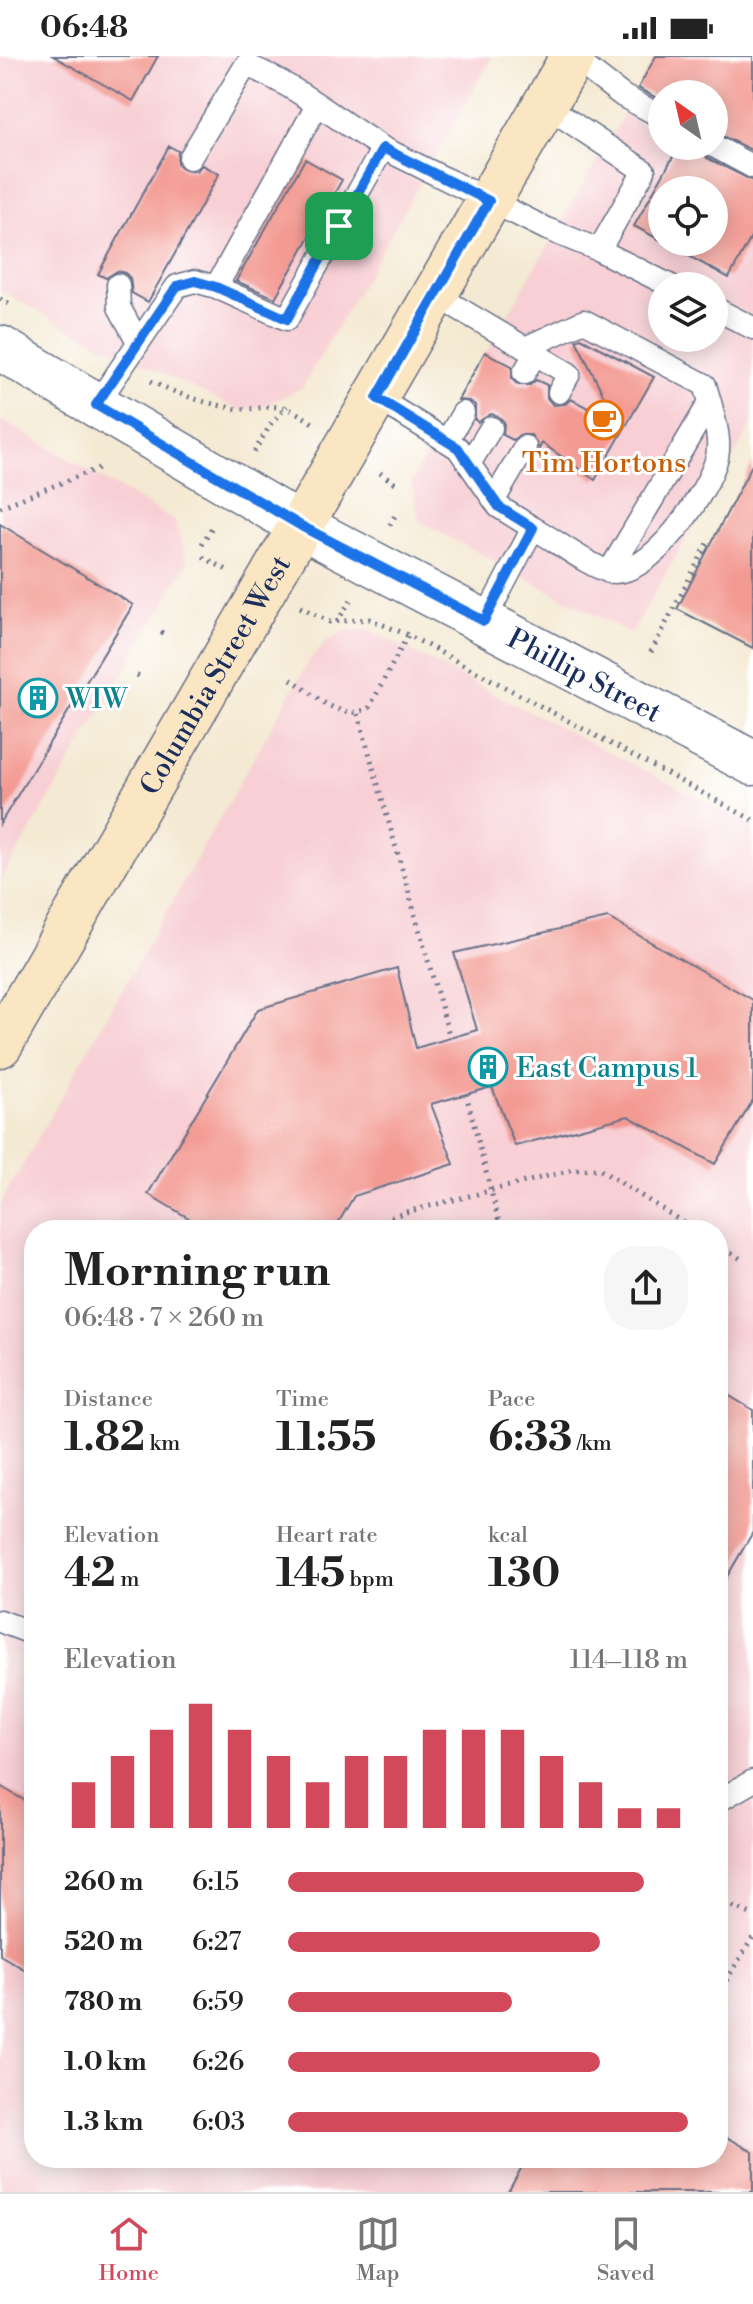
<!DOCTYPE html>
<meta charset="utf-8">
<style>
body{margin:0;font-family:"Libre Bodoni",serif;background:#f6f6f6;color:#222;height:100vh;display:flex;flex-direction:column;font-size:30px;white-space:nowrap}
*{box-sizing:border-box;margin:0}
p{font-size:26px;color:#767676}
.icon{flex:none;width:44px;height:44px;fill:none;stroke:currentColor;stroke-width:2;stroke-linecap:round;stroke-linejoin:round}
.map{position:relative;flex:1;overflow:hidden}
.side{position:absolute;left:24px;top:1164px;width:704px;height:948px;display:flex;flex-direction:column;background:#fff;border-radius:32px;box-shadow:0 4px 20px #0003}
.side>*{flex:none}
.needle{width:52px;rotate:326deg}
.tools{position:absolute;left:648px;top:24px;display:grid;gap:16px}
.tools a{display:grid;place-items:center;width:80px;height:80px;border-radius:50%;background:#fff;box-shadow:0 4px 20px #0003;font-size:40px}
.pin{position:absolute;display:grid;place-items:center;width:68px;height:68px;color:#fff;margin:-34px;border-radius:16px;box-shadow:0 4px 12px #0006}
.round{display:grid;place-items:center;flex:none;width:84px;height:84px;border-radius:32px;background:#f6f6f6}
.headline{display:flex;align-items:center;justify-content:space-between;height:136px;padding:0 40px}
h1{font-size:44px;font-weight:700;line-height:60px}
.stats{display:grid;grid-template-columns:repeat(3,1fr);gap:12px;height:136px;padding:8px 40px}
.stats div{display:grid;align-content:center}
.stats b{font-size:40px;font-weight:700}
.stats small{font-size:22px;font-weight:400}
.stats p{font-size:22px}
.chart{height:224px;padding:16px 40px}
.chart p{display:flex;justify-content:space-between}
.chart svg{width:100%;height:144px;margin-top:8px;stroke:#d1495b;stroke-width:6}
ul{padding:0 40px;list-style:none;font-size:26px}
li{display:grid;grid-template-columns:128px 96px 1fr;align-items:center;height:60px}
li i{height:20px;border-radius:10px;background:#d1495b}
.status{display:flex;justify-content:space-between;align-items:center;height:56px;padding:0 40px;background:#fff;direction:ltr}
.status svg{height:22px;fill:currentColor}
.tab-bar{display:flex;justify-content:space-around;align-items:center;height:112px;border-top:2px solid #e0e0e0;background:#fff;font-size:22px;color:#767676}
.tab-bar a{display:grid;justify-items:center;gap:4px}
.tab-bar .current{color:#d1495b}
.map>svg:first-child{display:block}
.built{fill:#f7cfd4;fill-rule:evenodd}
.building{fill:#f39a92}
.lines{fill:none;stroke-linecap:round;stroke-linejoin:round}
.service-casing{stroke:#677087;stroke-width:25}
.tertiary-casing{stroke:#677087;stroke-width:47}
.secondary-casing{stroke:#677087;stroke-width:47}
.path{stroke:#677087;stroke-width:5;stroke-dasharray:2 6;stroke-linecap:butt}
.service{stroke:#fff;stroke-width:22}
.tertiary{stroke:#fff;stroke-width:44}
.secondary{stroke:#fbe6c3;stroke-width:44}
.route-casing{stroke:#fff;stroke-width:16}
.route{stroke:#1a73e8;stroke-width:10}
.labels{text-anchor:middle;stroke-width:6;stroke-linejoin:round;paint-order:stroke}
.food-label{font-size:28px;fill:#c56008;stroke:#fff}
.street-label{font-size:28px;fill:#1b2f5e;stroke:#fff}
.culture-label{font-size:28px;fill:#0d838f;stroke:#fff;text-anchor:start}
</style>
<div class="status"><b>06:48</b><svg viewBox="0 0 49 12"><path d="M0 12V9h3v3zM5 12V6h3v6zM10 12V3h3v9zM15 12V0h3v12zM26 1h20v11H26zM47 4h2v5h-2z"/></svg></div>
<div class="map">
<svg width="753" height="2136" viewBox="0 0 753 2136">
<rect width="100%" height="100%" fill="#fff"/>
<filter id="ink" filterUnits="userSpaceOnUse"><feTurbulence type="fractalNoise" baseFrequency=".0125" numOctaves="2"/><feDisplacementMap in="SourceGraphic" scale="16" xChannelSelector="R" yChannelSelector="G"/><feConvolveMatrix kernelMatrix="1 2 1 2 8 2 1 2 1" color-interpolation-filters="sRGB"/></filter>
<filter id="wash" filterUnits="userSpaceOnUse"><feTurbulence type="fractalNoise" baseFrequency=".006" numOctaves="4" result="noise"/><feDisplacementMap in="SourceGraphic" scale="32" xChannelSelector="R" yChannelSelector="G"/><feGaussianBlur stdDeviation="1.8" result="paint"/><feColorMatrix in="noise" values="0 0 0 0 0 0 0 0 0 0 0 0 0 0 0 0 0 1.4 0 .05"/><feComposite in="paint" operator="in"/></filter>
<g filter="url(#wash)">
<rect width="100%" height="100%" fill="#f4e9d2"/>
<path class="built" d="M 0,0 L 493,0 L 302,332 L 266,349 L 239,354 L 66,271 L 0,234 Z
M 624,58 L 662,78 L 662,90 L 685,90 L 753,126 L 753,367 L 631,578 L 419,465 L 411,426 ZM 662,134 L 714,134 L 714,186 L 662,186 ZM 662,230 L 714,230 L 714,282 L 662,282 Z
M 0,363 L 175,465 L 188,506 L 0,826 Z
M 348,574 L 370,574 L 753,770 L 753,2136 L 0,2136 L 0,1149 L 310,603 L 326,585 ZM 34,1174 L 718,1174 L 718,2102 L 34,2102 Z"/>
<g id="blocks">
<path class="building" d="M 53,0 L 158,0 L 133,45 Z
M 656,0 L 753,0 L 753,95 L 714,76 L 714,38 L 662,38 L 662,45 L 638,32 Z
M 169,90 L 178,95 L 177,108 L 184,114 L 196,115 L 202,109 L 219,118 L 148,246 L 132,237 L 130,222 L 125,217 L 117,215 L 106,222 L 98,218 Z
M 679,90 L 700,90 L 707,102 L 753,125 L 753,178 L 729,222 L 663,186 L 714,186 L 714,134 L 662,134 L 662,185 L 634,170 Z
M 305,103 L 342,124 L 275,242 L 236,225 Z
M 581,282 L 654,321 L 595,424 L 542,387 L 539,393 L 531,379 L 519,379 L 513,384 L 503,379 L 504,366 L 498,360 L 491,358 L 478,366 L 475,364 L 475,349 L 469,345 L 458,344 L 485,296 L 512,310 L 512,323 L 518,329 L 530,329 L 536,324 L 547,329 L 547,342 L 553,349 L 565,348 L 571,343 L 618,368 L 576,284 Z
M 753,407 L 753,592 L 677,553 Z
M 0,468 L 133,549 L 0,768 Z
M 608,862 L 753,944 L 753,1044 L 715,1108 L 628,1060 L 515,1090 L 492,1031 L 431,1048 L 454,1108 L 354,1140 L 334,1174 L 209,1174 L 148,1138 L 258,953 L 397,912 L 416,992 L 477,974 L 454,897 Z
M 718,1333 L 753,1354 L 753,1476 L 718,1536 Z
M 0,1730 L 34,1750 L 34,1919 L 0,1899 Z
M 718,2076 L 753,2096 L 753,2136 L 508,2136 L 527,2102 L 718,2102 Z"/>
</g>
</g>
<g filter="url(#ink)">
<use href="#blocks" fill-opacity="0" stroke="#677087" stroke-width="2"/>
<g class="lines">
<g class="service-casing">
<path id="service" d="M 572,1 L 623,40 L 662,61
M 714,90 L 753,111
M 190,102 L 246,9 C 296,29 337,64 383,92
M 599,194 L 671,230
M 118,229 L 119,251 L 137,284
M 216,231 L 316,51
M 436,239 L 569,318 L 559,336
M 714,252 L 753,272
M 525,292 L 584,265 L 705,329 L 710,346
M 524,317 L 535,298
M 377,342 L 458,392 L 499,451 L 533,472 L 484,565
M 96,349 L 177,230 L 195,225 L 216,231 L 287,263 L 383,92 L 547,173 L 599,194 L 644,115 L 545,49
M 447,385 L 463,357
M 469,408 L 491,372
M 494,444 L 525,391
M 533,472 C 554,483 587,509 608,515 C 649,526 709,435 717,401 C 721,383 714,363 710,346 L 609,516
M 0,1565 L 34,1578
M 718,1745 L 753,1725"/>
</g>
<g class="tertiary-casing">
<g id="tertiary">
<path id="s1" d="M 0,292 L 303,471 L 753,707"/>
</g>
</g>
<g class="secondary-casing">
<g id="secondary">
<path id="s2" d="M 0,989 L 573,0"/>
</g>
</g>
<path class="path" d="M 0,243 L 12,250
M 151,325 C 174,337 201,346 227,351 C 269,359 272,337 314,368
M 254,396 L 272,366 L 287,350
M 380,417 L 396,428
M 0,451 L 99,412
M 390,469 L 397,456
M 202,488 L 214,468
M 203,501 L 227,514
M 300,551 L 330,566 L 369,563 L 408,579 L 753,764
M 337,566 L 352,542
M 161,576 L 167,579
M 651,596 L 708,487
M 137,619 L 143,622
M 291,623 C 315,639 341,667 369,652 L 408,579
M 358,658 L 450,982
M 466,1038 L 501,1174
M 382,1174 L 389,1162 L 406,1156 L 572,1114 L 599,1113 L 695,1174
M 718,1188 L 744,1205
M 718,1844 L 753,1859
M 718,1938 L 753,1881"/>
<use href="#service" class="service"/>
<use href="#tertiary" class="tertiary"/>
<use href="#secondary" class="secondary"/>
</g>
</g>
<g class="lines" filter="url(#ink)">
<g class="route-casing">
<path id="route" d="M 383,92 L 489,145 L 377,342 L 458,392 L 499,451 L 533,472 L 484,565 L 303,471 L 96,349 L 177,230 L 195,225 L 216,231 L 287,263 Z"/>
</g>
<use href="#route" class="route"/>
</g>
<defs>
<g id="cafe-ring" transform="scale(2)"><circle r="9.5" fill="#fff" stroke="#e8710a" stroke-width="1.5"/><path d="M-5.5-4.5H6V0H3Q3 3.5 0 3.5H-2.5Q-5.5 3.5-5.5 0ZM3-3.2v2h1.7v-2ZM-6 4.5H4V6H-6Z" fill="#e8710a"/></g>
<g id="building-ring" transform="scale(2)"><circle r="9.5" fill="#fff" stroke="#0f9aa8" stroke-width="1.5"/><path d="M-4-6H4V6H1V3H-1V6H-4ZM-2.5-4.3h1.7v1.8h-1.7ZM.8-4.3h1.7v1.8H.8ZM-2.5-1h1.7V.8h-1.7ZM.8-1h1.7V.8H.8Z" fill="#0f9aa8"/></g>
</defs>
<g fill-rule="evenodd">
<use href="#cafe-ring" x="604" y="364"/>
<use href="#building-ring" x="38" y="642"/>
<use href="#building-ring" x="488" y="1011"/>
</g>
<g class="labels">
<g class="food-label">
<text x="604" y="416">Tim Hortons</text>
</g>
<g class="street-label">
<text dy="10" stroke="none"><textPath href="#s1" startOffset="670">Phillip Street</textPath></text>
<text dy="10" stroke="none"><textPath href="#s2" startOffset="428">Columbia Street West</textPath></text>
</g>
<g class="culture-label">
<text x="66" y="652">WIW</text>
<text x="516" y="1021">East Campus 1</text>
</g>
</g>
</svg>
<div class="tools">
<a><svg class="needle" viewBox="-14 -14 28 28"><path d="M0-13l5 13h-10z" fill="#e53935"/><path d="M0 13l5-13h-10z" fill="#767676"/></svg></a>
<a><svg class="icon" aria-label="locate" viewBox="0 0 24 24"><circle cx="12" cy="12" r="6"/><path d="M12 2v4M12 18v4M2 12h4M18 12h4"/></svg></a>
<a><svg class="icon" aria-label="layers" viewBox="0 0 24 24"><path d="M12 4l9 5-9 5-9-5zM3 14l9 5 9-5"/></svg></a>
</div>
<div class="pin" style="left:339px;top:170px;background:#1e9e55"><svg class="icon" aria-label="arrive" viewBox="0 0 24 24"><path d="M6 21V4h12l-3 4 3 4H6"/></svg></div>
<section class="side">
<div class="headline"><div><h1>Morning run</h1><p>06:48 · 7 × 260 m</p></div><a class="round"><svg class="icon" aria-label="share" viewBox="0 0 24 24"><path d="M12 15V3M7 8l5-5 5 5M5 13v7h14v-7"/></svg></a></div>
<div class="stats">
<div><p>Distance</p><b>1.82<small> km</small></b></div>
<div><p>Time</p><b>11:55</b></div>
<div><p>Pace</p><b>6:33<small> /km</small></b></div>
</div>
<div class="stats">
<div><p>Elevation</p><b>42<small> m</small></b></div>
<div><p>Heart rate</p><b>145<small> bpm</small></b></div>
<div><p>kcal</p><b>130</b></div>
</div>
<div class="chart"><p><span>Elevation</span>114–118 m</p>
<svg viewBox="0 0 160 44" preserveAspectRatio="none"><path d="M5 44V30M15 44V22M25 44V14M35 44V6M45 44V14M55 44V22M65 44V30M75 44V22M85 44V22M95 44V14M105 44V14M115 44V14M125 44V22M135 44V30M145 44V38M155 44V38"/></svg>
</div>
<ul>
<li><b>260 m</b>6:15<i style="width:89%"></i></li>
<li><b>520 m</b>6:27<i style="width:78%"></i></li>
<li><b>780 m</b>6:59<i style="width:56%"></i></li>
<li><b>1.0 km</b>6:26<i style="width:78%"></i></li>
<li><b>1.3 km</b>6:03<i style="width:100%"></i></li>
</ul>
</section>
</div>
<nav class="tab-bar">
<a class="current"><svg class="icon" aria-label="home" viewBox="0 0 24 24"><path d="M3 11l9-7 9 7M6 9v11h12V9"/></svg>Home</a>
<a><svg class="icon" aria-label="map" viewBox="0 0 24 24"><path d="M3 6l6-2 6 2 6-2v14l-6 2-6-2-6 2zM9 4v14M15 6v14"/></svg>Map</a>
<a><svg class="icon" aria-label="saved" viewBox="0 0 24 24"><path d="M7 4h10v16l-5-4-5 4z"/></svg>Saved</a>
</nav>
